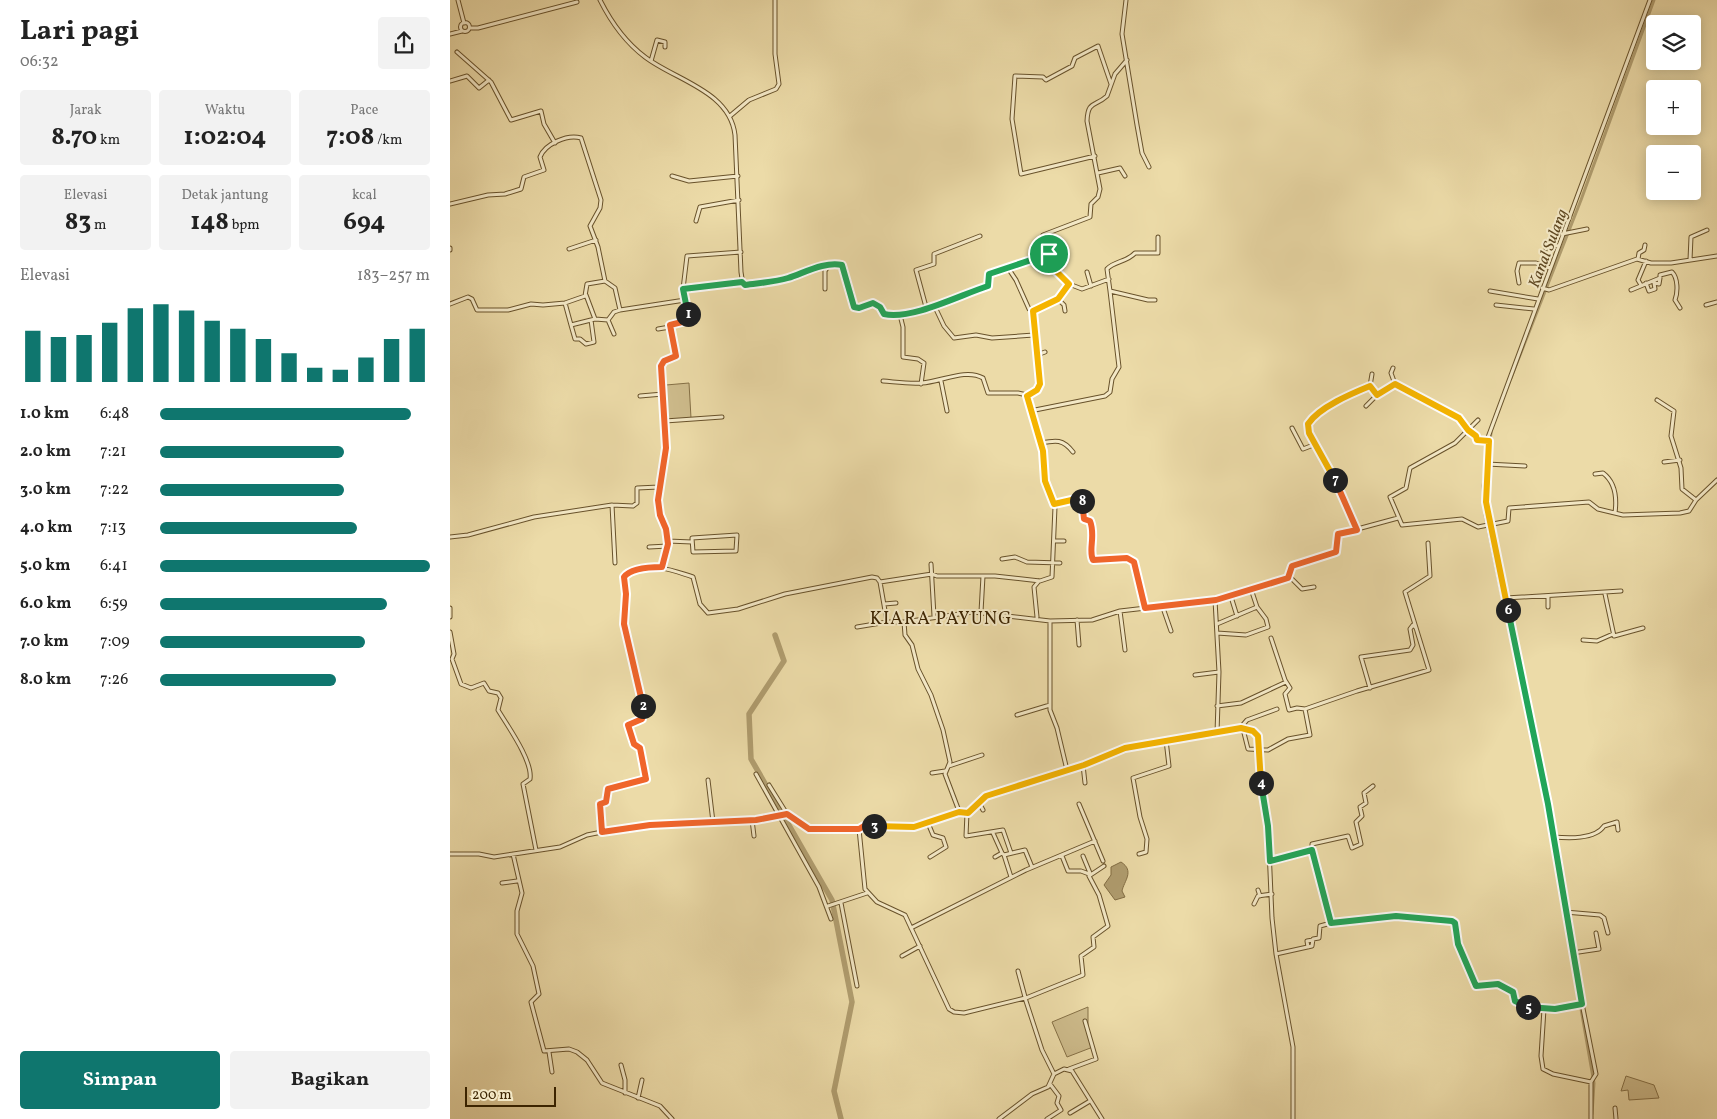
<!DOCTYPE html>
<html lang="id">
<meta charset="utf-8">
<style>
body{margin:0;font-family:Vollkorn,serif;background:#f2f2f2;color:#222;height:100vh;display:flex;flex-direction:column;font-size:19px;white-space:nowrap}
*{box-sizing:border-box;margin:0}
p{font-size:16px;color:#767676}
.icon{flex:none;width:28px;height:28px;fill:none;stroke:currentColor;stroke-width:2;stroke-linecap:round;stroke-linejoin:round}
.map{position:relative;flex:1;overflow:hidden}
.panel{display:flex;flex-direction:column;background:#fff;width:450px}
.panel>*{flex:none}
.controls{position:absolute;left:1196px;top:15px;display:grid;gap:10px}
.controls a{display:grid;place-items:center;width:55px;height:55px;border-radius:5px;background:#fff;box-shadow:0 2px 12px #0003;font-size:25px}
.scale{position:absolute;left:15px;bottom:12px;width:91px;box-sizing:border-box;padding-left:5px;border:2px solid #3c2401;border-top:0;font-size:14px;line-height:18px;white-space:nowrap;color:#3c2401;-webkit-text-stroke:4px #f3e8c6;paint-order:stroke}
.pin{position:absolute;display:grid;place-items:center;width:42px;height:42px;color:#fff;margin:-21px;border:2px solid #fff;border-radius:50%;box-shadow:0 1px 5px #0007}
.km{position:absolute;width:25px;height:25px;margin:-12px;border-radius:50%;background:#222;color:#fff;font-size:14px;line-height:25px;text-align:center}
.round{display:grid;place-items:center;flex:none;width:52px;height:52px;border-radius:5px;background:#f2f2f2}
.summary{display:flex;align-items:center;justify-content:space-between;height:85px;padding:0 20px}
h1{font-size:28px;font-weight:700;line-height:38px}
.metrics{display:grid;grid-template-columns:repeat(3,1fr);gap:8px;height:85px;padding:5px 20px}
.metrics div{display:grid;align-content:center;border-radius:5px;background:#f2f2f2;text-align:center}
.metrics b{font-size:25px;font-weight:700}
.metrics small{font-size:14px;font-weight:400}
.metrics p{font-size:14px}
.chart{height:140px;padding:10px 20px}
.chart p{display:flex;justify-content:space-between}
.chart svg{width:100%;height:90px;margin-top:5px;stroke:#0f766e;stroke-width:6}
.button{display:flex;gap:10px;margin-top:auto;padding:10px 20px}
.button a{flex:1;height:58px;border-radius:5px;background:#0f766e;color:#fff;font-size:20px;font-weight:700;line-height:58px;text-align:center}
.button a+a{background:#f2f2f2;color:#222}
ul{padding:0 20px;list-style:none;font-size:16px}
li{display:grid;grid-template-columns:80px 60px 1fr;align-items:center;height:38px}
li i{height:12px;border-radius:6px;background:#0f766e}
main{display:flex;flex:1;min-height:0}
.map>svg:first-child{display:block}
.green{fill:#cebc8c;stroke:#857046}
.water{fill:#b09d6f;stroke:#826d43}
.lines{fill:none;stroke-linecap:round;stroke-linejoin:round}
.canal{stroke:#b09d6f;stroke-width:3}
.river{stroke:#b09d6f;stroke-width:5.5}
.minor-casing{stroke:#68522b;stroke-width:5}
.minor{stroke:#f3e8c6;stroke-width:3}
.split-1-casing{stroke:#fff;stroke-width:10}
.split-2-casing{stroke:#fff;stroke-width:10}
.split-3-casing{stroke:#fff;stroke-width:10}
.split-4-casing{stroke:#fff;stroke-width:10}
.split-5-casing{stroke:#fff;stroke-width:10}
.split-6-casing{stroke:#fff;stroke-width:10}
.split-7-casing{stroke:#fff;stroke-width:10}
.split-8-casing{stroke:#fff;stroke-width:10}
.split-9-casing{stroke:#fff;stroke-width:10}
.split-1{stroke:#22a559;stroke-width:6}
.split-2{stroke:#f0652b;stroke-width:6}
.split-3{stroke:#f0652b;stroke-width:6}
.split-4{stroke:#f5b400;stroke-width:6}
.split-5{stroke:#22a559;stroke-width:6}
.split-6{stroke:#22a559;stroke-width:6}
.split-7{stroke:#f5b400;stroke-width:6}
.split-8{stroke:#f0652b;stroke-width:6}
.split-9{stroke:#f5b400;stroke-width:6}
.labels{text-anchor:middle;stroke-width:4;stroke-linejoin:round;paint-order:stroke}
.water-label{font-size:16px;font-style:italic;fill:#5f4822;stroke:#f3e8c6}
.quarter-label{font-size:18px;letter-spacing:1px;fill:#3c2401;stroke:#f3e8c6}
</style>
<main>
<section class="panel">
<div class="summary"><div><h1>Lari pagi</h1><p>06:32</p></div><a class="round"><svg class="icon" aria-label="share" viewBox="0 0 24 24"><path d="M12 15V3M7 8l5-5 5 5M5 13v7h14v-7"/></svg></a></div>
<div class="metrics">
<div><p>Jarak</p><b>8.70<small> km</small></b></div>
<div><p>Waktu</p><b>1:02:04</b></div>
<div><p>Pace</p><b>7:08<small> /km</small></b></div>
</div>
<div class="metrics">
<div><p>Elevasi</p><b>83<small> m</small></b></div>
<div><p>Detak jantung</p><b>148<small> bpm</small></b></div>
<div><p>kcal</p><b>694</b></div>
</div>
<div class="chart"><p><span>Elevasi</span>183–257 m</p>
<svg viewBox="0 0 160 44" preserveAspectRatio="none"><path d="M5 44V19M15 44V22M25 44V21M35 44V15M45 44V8M55 44V6M65 44V9M75 44V14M85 44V18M95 44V23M105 44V30M115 44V37M125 44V38M135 44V32M145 44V23M155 44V18"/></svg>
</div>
<ul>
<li><b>1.0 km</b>6:48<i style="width:93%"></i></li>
<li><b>2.0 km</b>7:21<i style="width:68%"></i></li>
<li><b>3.0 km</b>7:22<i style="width:68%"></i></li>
<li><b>4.0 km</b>7:13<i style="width:73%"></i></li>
<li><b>5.0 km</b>6:41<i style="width:100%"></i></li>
<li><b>6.0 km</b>6:59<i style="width:84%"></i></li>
<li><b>7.0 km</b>7:09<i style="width:76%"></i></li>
<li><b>8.0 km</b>7:26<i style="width:65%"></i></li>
</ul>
<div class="button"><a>Simpan</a><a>Bagikan</a></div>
</section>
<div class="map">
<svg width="1267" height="1119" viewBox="0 0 1267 1119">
<rect width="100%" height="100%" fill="#ecdba8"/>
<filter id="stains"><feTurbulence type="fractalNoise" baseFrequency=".004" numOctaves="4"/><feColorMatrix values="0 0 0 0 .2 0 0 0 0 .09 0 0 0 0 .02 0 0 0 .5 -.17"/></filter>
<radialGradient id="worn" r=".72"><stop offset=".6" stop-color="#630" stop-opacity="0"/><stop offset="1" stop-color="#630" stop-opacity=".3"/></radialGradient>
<path class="green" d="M 239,383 L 241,418 L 217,420 L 216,385 Z
M 638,1007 L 638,1030 L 643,1047 L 617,1057 L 602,1022 Z
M 1176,1076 L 1204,1085 L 1209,1098 L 1179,1100 L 1178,1090 L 1171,1091 Z"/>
<path class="water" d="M 671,862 C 685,871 674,881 672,891 L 675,897 L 665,900 L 654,885 L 661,875 L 661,867 Z"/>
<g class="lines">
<path class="canal" d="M 1061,378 L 1131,200 L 1204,0
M 1035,510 L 1033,486 L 1041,433
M 1035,515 L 1093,792 L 1144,1083 L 1142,1114"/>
<path class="river" d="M 325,635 L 334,661 L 299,714 L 301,759 L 382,900 L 402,1002 L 384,1091 L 391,1119"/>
<g class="minor-casing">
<path id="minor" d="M 8,0 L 14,23
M 150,0 C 161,22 175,42 195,57 C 225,80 280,91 285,135 L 291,272 L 293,285 L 339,278 L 379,265 L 391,265 L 404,307 L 409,308 L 423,303 L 430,307 L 434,314 C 462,320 510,295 538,286 L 539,274 L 555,267 L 558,268 L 566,280 L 579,309 L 583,311
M 676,0 L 672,34 L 687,125 L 692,153 L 699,167
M10.5 27a4.5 4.5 0 1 1 9 0a4.5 4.5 0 1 1-9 0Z
M 20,28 L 28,28 L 127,2
M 0,34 L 12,31
M 7,52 L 41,82 L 61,120 L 91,111 L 94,124 L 105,143
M 201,61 L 207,40 L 215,42 L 215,47
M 0,81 L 17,76 L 29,88 L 39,80
M 280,116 L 299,100 L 326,89 L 329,84 L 325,54 L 325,0
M 645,156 L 571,174 L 562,119 L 565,76 L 593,77 L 596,80 L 622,66 L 625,58 L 648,46 L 661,84
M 648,173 L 670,168 L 675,176
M 222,176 L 239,181 L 288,176
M 0,204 L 38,195 L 55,194 L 71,189 L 74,177 L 94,170 L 90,157 C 95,144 117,134 131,138 L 151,200 L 150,208 L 140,226 L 148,247 L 155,281
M 246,221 L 250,207 L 289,200
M 1112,234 L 1137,229
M 0,248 L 0,250
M 119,249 L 146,240
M 1096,249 L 1099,244 L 1108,246
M 1188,259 L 1189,253 L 1194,250 L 1195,245
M 1240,260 L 1241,237 L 1257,230
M 558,268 L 599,254
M 637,272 L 641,286
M 1069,283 L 1067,271 L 1069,263 L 1086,263 L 1100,268
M 1196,283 L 1199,291 L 1205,289 L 1204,283
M 1204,283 L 1209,284 L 1210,278
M 619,284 L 605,270 L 593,235 L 640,217 L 641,204 L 648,197 L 650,189 L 637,121 C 638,100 645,107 657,96 L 665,74 L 677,60
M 1191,285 L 1188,280 L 1196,261
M 1092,288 L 1099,290 L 1187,259 L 1201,263 L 1221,263 L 1267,256
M 233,289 L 237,256 L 291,252
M 375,289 L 375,271 L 379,265
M 1181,290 L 1210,278 L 1210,275 L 1222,272 C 1228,278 1228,292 1225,300 L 1230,308
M 1040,291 L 1088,299
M 136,295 L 145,319
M 608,299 L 614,305 L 615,311
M 705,300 L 698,300 L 660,291 L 657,269 C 664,261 677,262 685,253 L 708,253 L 708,237
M 115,303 L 121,325 L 145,319 L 158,320 L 164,312 L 170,310
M 0,304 L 18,297 L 22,299 L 27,310 L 58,310 L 81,304 L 93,305 L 115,303 L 135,296 L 137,284 L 155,281 L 165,288 L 170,310 L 235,300
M 484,305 L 494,326 L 504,338 L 526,335 L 542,338 L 584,335
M 1046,305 L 1084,309
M 1256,305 L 1267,302
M 476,307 L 466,270 L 484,264 L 484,254 L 530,236
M 450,315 L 453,327 L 453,357 L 468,359 L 474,363 L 471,384
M 158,320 L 164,334
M 121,325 L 125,339 L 130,339 L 136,344 L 144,342 L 141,320
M 208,329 L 220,327
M 587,355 L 595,352
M 943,368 L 941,373 L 945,384 L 1009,418 L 1018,431 L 1026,436 L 1027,441 L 1040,442 L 1036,502 L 1098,804 L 1122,953 L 1146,1074 L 1141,1082 L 1141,1119
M 433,381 C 446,382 459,384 472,383 C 490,382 516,368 533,378 L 538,393 L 568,393 L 577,395 L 587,390 L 590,384 L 583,311 L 608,299 L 619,284 L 632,289 L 659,279
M 491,381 L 497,411
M 920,386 L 927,395
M 190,396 L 213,394
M 1207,400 L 1224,411 L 1221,436 L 1231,468 L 1232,489 L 1246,500
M 916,406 L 925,397 L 945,384
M 580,411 L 655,396 L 660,392 L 662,379 L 669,367 L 660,291
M 1028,420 L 1005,443 L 960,468 L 956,488 L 940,497 L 952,525 L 1012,519 L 1028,527 L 1058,521 L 1059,508 L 1139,502 L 1148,509 L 1173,515 L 1230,513 L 1239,511 L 1246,500 L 1267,480
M 215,421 L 272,417
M 842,428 L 853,449 L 866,444
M 1037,440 L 1200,0
M 591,443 C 606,440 613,439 623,452
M 1214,462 L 1230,460
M 1037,464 L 1075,466
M 1145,474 L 1153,473 C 1165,482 1167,498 1165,513
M 604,504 L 630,499 L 634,519 L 640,521 C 646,536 638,549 643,560 L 677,558 L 684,562 L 695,608
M 162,505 L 183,506 L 187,503 L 187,488 L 209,487
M 907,530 L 882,472 L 859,433 L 858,424 C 869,407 903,393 920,386 L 922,374
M 287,535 L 286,551 L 243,552 L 242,538 Z
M 0,537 L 18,535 L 84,517 L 162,505 L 165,563
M 218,541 L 242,542
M 604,541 L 614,541
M 199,547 L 218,546 L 217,529 L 210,515 L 208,500 L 217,448 L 211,366 L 214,361 L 226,356 L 220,325 L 238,320 L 233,289 L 292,281
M 552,559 L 565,557 L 577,562 L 610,563
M 481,564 L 484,616
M 212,567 L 217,548
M 840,577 L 852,589 L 864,587
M 430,582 L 482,574 L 487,576 L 545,576 L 590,581 L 602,577 L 605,507 L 595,481 L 593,451 L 577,395
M 1155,594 L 1164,636 L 1193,628
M 1098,596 L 1098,607
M 1056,598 L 1171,591
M 765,600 L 769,672 L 767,733
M 782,600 L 787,616
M 434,604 L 446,603
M 712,605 L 721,631
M 0,608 L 0,617
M 670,611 L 675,650
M 531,612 L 533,576
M 587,617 L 584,587 L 589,581
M 627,620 L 629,645
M 600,621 L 600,710 L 607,728 L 617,770
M 454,622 L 455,635 L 462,645 L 468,669 L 481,695 L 493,730 L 500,762 L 495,774 L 509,811
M 767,624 L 807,607
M 407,627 L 437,622
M 0,632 L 4,654 L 2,659 L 11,684 L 21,688 L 34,683 L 39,691 L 48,693 L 51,698 L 48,710 C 57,725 83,761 80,779 L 73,784 L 86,850
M 767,633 L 796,635 L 818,627 L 816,619 L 807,607 L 801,589
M 821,638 L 835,680 L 840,688 L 835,694 L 839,710 L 847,708 L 855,709 L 907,691 L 979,670 L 955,592 L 980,576 L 978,543
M 1133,640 L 1147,641 L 1163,634
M 745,675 L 769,672
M 920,688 L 911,657 L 960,650 L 963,645 L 960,629 L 963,625 L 965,627
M 767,706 L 791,703 L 836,682
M 567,715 L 600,705
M 791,727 L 797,720 L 827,709
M 793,729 L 798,749 L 818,750 L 838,739 L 860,735 L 855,709
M 633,765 L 635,783
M 499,766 L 532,755
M 482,773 L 495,771
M 306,774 L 369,887 L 381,919
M 258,780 L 263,822
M 319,785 L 337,814
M 528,801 L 533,810
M 629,804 L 653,861
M 517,813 L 516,836 L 553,830 L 561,853
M 302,820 L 304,836
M 478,823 L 483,835 L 493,838 L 496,847 L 480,857
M 409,829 C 424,819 448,830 464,827 C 482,824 499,810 517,813 L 536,796 L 634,765 L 675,748 L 791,728 L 806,733 L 812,792 L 818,826 L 822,918 L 826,954 L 843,1047 L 843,1119
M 152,832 L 150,805 L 156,802 L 158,789 L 193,780 L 196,777 L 190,748 L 184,744 L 178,725 L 191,720 L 194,715 L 174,624 L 176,594 L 174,577 C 177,573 179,573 184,572 C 210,564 218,569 243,577 L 250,604 L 258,613 L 288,609 L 335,594 L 422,577 L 427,578 L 430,582 L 437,622 L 454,622 L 523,612 L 600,621 L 642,620 L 670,611 L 765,600 L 838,578 L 843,566 L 887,552 L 889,534 L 948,518
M 543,833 L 552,853
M 1103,837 C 1117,838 1145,840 1154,826 L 1167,822 L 1168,830
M 862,850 L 862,844 L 898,836 L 902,848 L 911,844 L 906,822 L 912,816 L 910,807 L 916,803 L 914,793 L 923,786
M 0,854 L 29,854 L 44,857 L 110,847 L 137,835 L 152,832 L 200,825 L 306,820 L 337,814 L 359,829 L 409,829 L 415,889 L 427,902 L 455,915 L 499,1009 L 504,1012 L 514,1013 L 575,998 L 592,1050 L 604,1074 L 614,1069 L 622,1071 L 652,1119
M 63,854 L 72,893 L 67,911 L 67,934 L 83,966 L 89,994 L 81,1002 L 94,1051 L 119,1049 L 127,1052 L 137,1060 L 152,1083 L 210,1106 L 222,1119
M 689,854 L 696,852 L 697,839 L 690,817 L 683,778 L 719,766 L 716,740
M 554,855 L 561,877
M 612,856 L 618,871 L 631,871 L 639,874
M 633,856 L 640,873
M 545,857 L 552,853 L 554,855 L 575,850 L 582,867
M 821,861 L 862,850 L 881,923
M 52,883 L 67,881
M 808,890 L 810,896
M 391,903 L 407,986
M 804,904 L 808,896 L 822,894
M 378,906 L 417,893
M 1115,912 L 1150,915 L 1154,918 L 1158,933
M 461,928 L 576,870 L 645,841
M 858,947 L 857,941 L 863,940
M 1122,953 L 1149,949 L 1146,933
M 826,954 L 862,946 L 863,939 L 869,938 L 870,926 L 881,923 L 946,916 L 1002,921 L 1006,925 L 1008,944 L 1026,986 L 1048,984 L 1063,992 L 1065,1001 L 1081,1008 L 1094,1009 L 1091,1056 L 1093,1069 L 1103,1074 L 1141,1082
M 452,956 L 470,946
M 568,971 L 575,997
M 576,998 L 633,975 L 631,956 L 644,947 L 643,937 L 658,926 L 649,895 L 639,876 L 654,866
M 1093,1008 L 1105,1009 L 1132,1004
M 99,1052 L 102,1072
M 171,1065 L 175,1080 L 175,1093
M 619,1069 L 646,1059 L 635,1021
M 188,1098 L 192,1080
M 1165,1108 L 1166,1119
M 620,1113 L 640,1101
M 549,1119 L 582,1094 L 598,1087 L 604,1074
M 597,1119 L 611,1110 L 607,1103 L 609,1096 L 600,1084"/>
</g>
<use href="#minor" class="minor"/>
</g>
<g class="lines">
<g class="split-1-casing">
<path id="split-1" d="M 238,314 L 233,289 L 292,282 L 295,285 C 309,283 325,282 338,278 C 354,273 375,261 392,265 L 404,307 L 409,308 L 423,303 L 430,307 L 434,314 C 462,320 510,295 538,286 L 539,274 L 599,254"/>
</g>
<g class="split-2-casing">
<path id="split-2" d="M 193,706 L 174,624 L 176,594 L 174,577 C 181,568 200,567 212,567 L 218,544 L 216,529 L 210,515 L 208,500 L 216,448 L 211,366 L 214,361 L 226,356 L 220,325 L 236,321 L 238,314"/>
</g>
<g class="split-3-casing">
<path id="split-3" d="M 193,706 L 192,719 L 178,725 L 184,744 L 190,748 L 196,779 L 158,789 L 156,802 L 150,804 L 152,832 L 200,825 L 306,820 L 337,814 L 359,829 L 409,829 L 414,826 L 424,826"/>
</g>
<g class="split-4-casing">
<path id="split-4" d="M 424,826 L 464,827 L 509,812 L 518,813 L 536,796 L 634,765 L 675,748 L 791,728 L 803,731 L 808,736 L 811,783"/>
</g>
<g class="split-5-casing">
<path id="split-5" d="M 811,783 L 818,826 L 820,861 L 862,850 L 881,923 L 946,916 L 1002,921 L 1005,923 L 1008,944 L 1026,986 L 1048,984 L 1063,992 L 1065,1001 L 1078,1007"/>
</g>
<g class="split-6-casing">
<path id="split-6" d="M 1058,610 L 1098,804 L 1132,1004 L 1105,1009 L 1078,1007"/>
</g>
<g class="split-7-casing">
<path id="split-7" d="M 885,480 L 859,433 L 858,424 C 869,407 903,393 920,386 L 927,395 L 945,384 L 1009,418 L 1018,430 L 1026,436 L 1027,440 L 1039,441 L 1036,502 L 1058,610"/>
</g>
<g class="split-8-casing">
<path id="split-8" d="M 632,501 L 634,519 L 640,521 C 646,536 638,550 643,560 L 677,558 L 684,562 L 695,608 L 766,600 L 838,578 L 842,566 L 886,552 L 888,534 L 907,530 L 885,480"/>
</g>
<g class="split-9-casing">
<path id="split-9" d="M 599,254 L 605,270 L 619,284 L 608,299 L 583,311 L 590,384 L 587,390 L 577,396 L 593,451 L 595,481 L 604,504 L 626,499 L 632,501"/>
</g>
<use href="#split-1" class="split-1"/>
<use href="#split-2" class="split-2"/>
<use href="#split-3" class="split-3"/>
<use href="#split-4" class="split-4"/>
<use href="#split-5" class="split-5"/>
<use href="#split-6" class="split-6"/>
<use href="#split-7" class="split-7"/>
<use href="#split-8" class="split-8"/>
<use href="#split-9" class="split-9"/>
</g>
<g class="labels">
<g class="water-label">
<text transform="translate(1097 248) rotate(-69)" y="6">Kanal Sulang</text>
</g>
<g class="quarter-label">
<text x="491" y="624">KIARA PAYUNG</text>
</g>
</g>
<rect width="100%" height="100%" filter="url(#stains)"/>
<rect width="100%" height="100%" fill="url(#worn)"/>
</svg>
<div class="controls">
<a><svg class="icon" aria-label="layers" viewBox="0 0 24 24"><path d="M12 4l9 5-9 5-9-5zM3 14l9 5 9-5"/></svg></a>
<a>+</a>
<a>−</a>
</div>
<div class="scale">200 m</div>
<div class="pin" style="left:599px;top:254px;background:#1e9e55"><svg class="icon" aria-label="arrive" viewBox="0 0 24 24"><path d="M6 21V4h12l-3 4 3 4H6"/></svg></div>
<b class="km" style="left:238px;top:314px">1</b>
<b class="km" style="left:193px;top:706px">2</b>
<b class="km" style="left:424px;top:826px">3</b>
<b class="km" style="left:811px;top:783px">4</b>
<b class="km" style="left:1078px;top:1007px">5</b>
<b class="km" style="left:1058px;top:610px">6</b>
<b class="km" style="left:885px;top:480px">7</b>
<b class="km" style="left:632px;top:501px">8</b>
</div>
</main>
